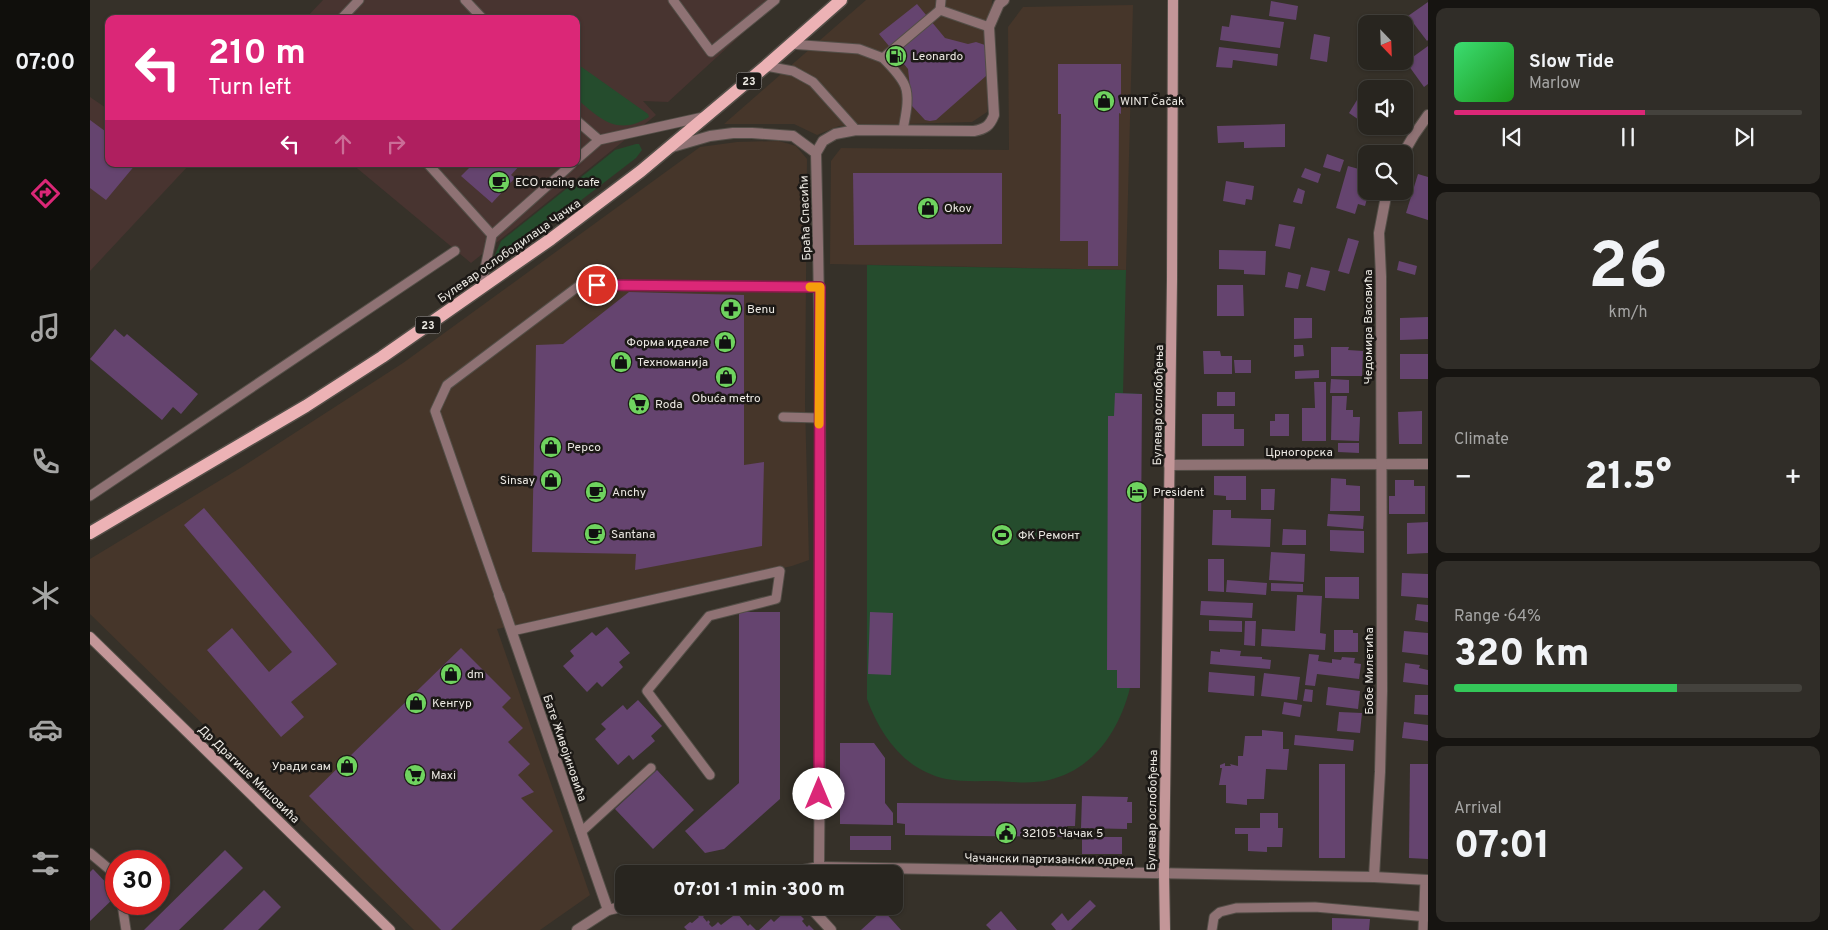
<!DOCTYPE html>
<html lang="en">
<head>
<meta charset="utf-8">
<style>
  body { margin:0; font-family:Overpass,sans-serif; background:#302d28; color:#f1f3f6; height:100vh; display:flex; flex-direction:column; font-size:19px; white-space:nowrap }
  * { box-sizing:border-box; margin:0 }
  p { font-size:16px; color:#a5a5a4 }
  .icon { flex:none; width:28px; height:28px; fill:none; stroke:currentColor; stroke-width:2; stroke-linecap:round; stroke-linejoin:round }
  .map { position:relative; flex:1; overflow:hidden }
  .drawer { display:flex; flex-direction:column; gap:8px; padding:8px; background:#161411; width:400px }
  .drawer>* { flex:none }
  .guide { position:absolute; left:15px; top:15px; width:475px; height:152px; border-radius:10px; box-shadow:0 1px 4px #0004,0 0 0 1px #44423d; background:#db2777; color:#fff; overflow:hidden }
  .needle { width:32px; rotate:157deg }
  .buttons { position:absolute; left:1268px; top:15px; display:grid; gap:10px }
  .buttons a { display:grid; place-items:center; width:55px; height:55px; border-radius:10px; background:#28251f; box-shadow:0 1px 4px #0004,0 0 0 1px #44423d; font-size:25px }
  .speed { position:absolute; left:15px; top:850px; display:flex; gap:10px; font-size:25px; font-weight:700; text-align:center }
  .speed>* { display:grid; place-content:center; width:65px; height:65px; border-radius:50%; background:#28251f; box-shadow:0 1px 4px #0004,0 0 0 1px #44423d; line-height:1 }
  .speed .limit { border:8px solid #d22; background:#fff; color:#111 }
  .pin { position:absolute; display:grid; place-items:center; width:42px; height:42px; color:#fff; margin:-21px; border:2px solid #fff; border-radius:50%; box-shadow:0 1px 5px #0007 }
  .me { position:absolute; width:55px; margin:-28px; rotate:0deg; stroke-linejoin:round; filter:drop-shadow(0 0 4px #0008) }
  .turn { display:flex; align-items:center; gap:18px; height:105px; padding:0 20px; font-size:22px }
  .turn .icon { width:65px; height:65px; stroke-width:2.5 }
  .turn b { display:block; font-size:35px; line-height:42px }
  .lanes { display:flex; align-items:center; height:48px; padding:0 20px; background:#0003; justify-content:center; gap:25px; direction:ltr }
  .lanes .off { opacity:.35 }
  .big { font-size:38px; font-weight:800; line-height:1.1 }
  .drawer .card { flex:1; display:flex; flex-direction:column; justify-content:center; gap:8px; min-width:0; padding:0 18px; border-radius:10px; background:#302d28 }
  .drawer .dial { align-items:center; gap:0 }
  .dial b { font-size:65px; line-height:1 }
  .song { display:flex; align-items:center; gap:15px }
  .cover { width:60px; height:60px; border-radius:8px; background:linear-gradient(135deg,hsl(140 70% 55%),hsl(120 70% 35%)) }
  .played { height:5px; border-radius:2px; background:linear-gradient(90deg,#db2777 55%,#44423d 55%) }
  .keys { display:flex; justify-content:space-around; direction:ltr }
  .heat { display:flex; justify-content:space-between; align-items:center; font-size:28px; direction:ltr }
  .charge { height:8px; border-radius:4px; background:linear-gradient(90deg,#34c759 64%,#44423d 0) }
  .trip { position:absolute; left:525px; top:865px; width:288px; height:50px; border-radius:10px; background:#28251f; box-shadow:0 1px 4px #0004,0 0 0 1px #44423d; font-weight:800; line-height:50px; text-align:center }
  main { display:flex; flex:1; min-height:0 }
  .dock { display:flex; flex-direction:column; width:90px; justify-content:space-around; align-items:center; background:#100f0c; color:#a5a5a4 }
  .dock .icon { width:35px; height:35px }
  .dock .on { color:#db2777 }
  .dock b { font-size:22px; color:#f1f3f6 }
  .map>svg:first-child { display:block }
  .commercial { fill:#46362a }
  .industrial { fill:#483430 }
  .green { fill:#254c2d }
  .building { fill:#65446f }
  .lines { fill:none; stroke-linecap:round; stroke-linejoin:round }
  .service-casing { stroke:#534e47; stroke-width:11 }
  .minor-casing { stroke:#534e47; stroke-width:12 }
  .secondary-casing { stroke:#534e47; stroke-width:12 }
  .primary-casing { stroke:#534e47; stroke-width:15 }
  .service { stroke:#8f7274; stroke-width:9 }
  .minor { stroke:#8f7274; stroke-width:10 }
  .secondary { stroke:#c39698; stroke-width:10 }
  .primary { stroke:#ecb2b5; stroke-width:12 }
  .route-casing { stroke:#8e194d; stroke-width:12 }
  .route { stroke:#db2777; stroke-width:9 }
  .slow { stroke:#f59e0b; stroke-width:9 }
  .labels { text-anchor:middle; stroke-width:5; stroke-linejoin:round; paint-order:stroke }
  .shield { fill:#1c1916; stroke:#aeaba6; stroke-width:1 }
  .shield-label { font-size:11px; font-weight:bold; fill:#ece9e3 }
  .poi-label { font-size:12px; fill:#ece9e3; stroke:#1c1916; text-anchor:start }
  .street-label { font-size:12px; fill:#ece9e3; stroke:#1c1916 }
</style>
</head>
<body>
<main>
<nav class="dock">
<b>07:00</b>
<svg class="icon on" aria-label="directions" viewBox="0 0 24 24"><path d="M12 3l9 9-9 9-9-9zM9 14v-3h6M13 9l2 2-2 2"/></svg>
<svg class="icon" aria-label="music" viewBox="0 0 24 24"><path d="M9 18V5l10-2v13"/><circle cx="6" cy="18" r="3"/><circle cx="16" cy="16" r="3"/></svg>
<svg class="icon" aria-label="phone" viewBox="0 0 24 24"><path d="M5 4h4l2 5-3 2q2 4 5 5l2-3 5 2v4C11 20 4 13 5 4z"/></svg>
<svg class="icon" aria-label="climate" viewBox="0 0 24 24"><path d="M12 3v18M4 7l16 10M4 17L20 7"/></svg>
<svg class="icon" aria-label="car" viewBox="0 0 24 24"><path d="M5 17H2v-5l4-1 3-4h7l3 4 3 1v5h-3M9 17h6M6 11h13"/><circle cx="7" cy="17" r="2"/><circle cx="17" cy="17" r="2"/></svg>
<svg class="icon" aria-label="filters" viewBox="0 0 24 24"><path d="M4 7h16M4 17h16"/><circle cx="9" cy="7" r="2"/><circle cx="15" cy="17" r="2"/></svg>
</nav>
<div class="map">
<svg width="1338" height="930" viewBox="0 0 1338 930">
  <rect width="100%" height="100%" fill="#363129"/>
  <g class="commercial">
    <path d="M776,0H902L897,112L882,122L749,126L727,135L704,124H634Z"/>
    <path d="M1043,5L1036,270L740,264L741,161L751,148L919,150L918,27L933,7Z"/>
    <path d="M689,141L706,146L717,159L715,404L719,560L702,566L407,629L500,895L450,930H324L0,614V559L152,467L313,363L610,147L647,142Z"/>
  </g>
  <g class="industrial">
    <path d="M233,0H689L578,102L553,101L566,115L381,263L262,164H486V19H215Z"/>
    <path d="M0,97L19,110V164H97L99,165L0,271Z"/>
  </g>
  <g class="green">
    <path d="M486,63L558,114L559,117C527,137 509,118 486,98Z"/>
    <path d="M546,144H549L552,150L546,158L412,261H405L404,257L411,241L525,150Z"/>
    <path d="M777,265L1036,270L1033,393L1052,394L1040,688C1029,731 1004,769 959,780C942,784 923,782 905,781C889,781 872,782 856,779C815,770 791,737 777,699Z"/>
  </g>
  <g class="building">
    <path d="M1181,1L1208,6L1206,20L1179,16Z"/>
    <path d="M1338,2V40L1337,41L1318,16Z"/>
    <path d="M827,4L855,38L878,44L886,42L895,45L898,52L896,76L846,120L840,121L835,120L822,106L818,69L789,34Z"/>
    <path d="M1141,15L1194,22L1190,48L1130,40L1132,26L1139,27Z"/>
    <path d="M1224,34L1240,37L1237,62L1220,59Z"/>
    <path d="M1338,46V84L1334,87L1316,62Z"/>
    <path d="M1129,47L1188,54L1187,66L1143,60L1142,68L1126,67Z"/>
    <path d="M968,64H1031V114L1029,113L1028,266H998V241H970L971,114H968Z"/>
    <path d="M1314,96L1321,101L1315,111L1319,114L1314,122Z"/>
    <path d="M1267,100L1276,106V115L1272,122L1259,113Z"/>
    <path d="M0,120L19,134V164H46L16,200L0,188Z"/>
    <path d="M1195,124V147L1154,148V142L1128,143L1127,126Z"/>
    <path d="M1285,126H1311L1305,135L1296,130L1294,132Z"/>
    <path d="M1237,154L1254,160L1250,172L1233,167Z"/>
    <path d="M383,164H431L421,175L425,178L402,203L371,176Z"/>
    <path d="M1258,166L1276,171V191H1279L1275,206L1268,204L1265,214L1246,208Z"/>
    <path d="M1215,168L1231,174L1228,183L1211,177Z"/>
    <path d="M763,173H912V244L764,245Z"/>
    <path d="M1328,174L1338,177V220L1316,213Z"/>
    <path d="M1136,181L1164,186L1162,200L1156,199L1155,205L1133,201Z"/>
    <path d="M1208,188L1215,191L1212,204L1203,202Z"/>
    <path d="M1189,224L1205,227L1200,249L1185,246Z"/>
    <path d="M1258,238L1269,241L1259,274L1248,271Z"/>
    <path d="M1129,250L1176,251L1175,275L1154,274V270L1129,269Z"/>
    <path d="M1309,261L1327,266L1325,275L1307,270Z"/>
    <path d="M1221,267L1240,271L1235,291L1216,286Z"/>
    <path d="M1198,272L1211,275L1208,289L1195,287Z"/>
    <path d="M1127,285H1153L1154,316H1127Z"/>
    <path d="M539,292L654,295V465L674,462L672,546L545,570L546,554L442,552L446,345L473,344Z"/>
    <path d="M1338,317V339L1310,340V318Z"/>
    <path d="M1204,318H1222V338L1204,339Z"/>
    <path d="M25,329L34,337L37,334L108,394L91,414L83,407L72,420L0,359Z"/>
    <path d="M1204,345H1213L1214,356L1204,357Z"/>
    <path d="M1241,347H1259L1258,350L1273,351L1272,376H1241Z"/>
    <path d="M1113,351H1130L1131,356H1142V374H1114Z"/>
    <rect x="1310" y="354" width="28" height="25"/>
    <path d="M1144,360H1161V373H1145Z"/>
    <path d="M1229,370V378L1205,379V371Z"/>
    <path d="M1241,379L1259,380V393H1240Z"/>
    <path d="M1224,382H1236V441H1212V408H1225Z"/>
    <rect x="1127" y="392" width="18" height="14"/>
    <path d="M1025,393L1052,394L1050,688H1027V670H1017L1018,416H1024Z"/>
    <path d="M1242,396H1257L1256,410H1263V417H1270L1269,441L1241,440Z"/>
    <path d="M1332,411V444H1309L1308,412Z"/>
    <path d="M1112,414H1144V429H1154V446H1112Z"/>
    <path d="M1185,414H1199V436H1180V421H1185Z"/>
    <path d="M1248,443H1269V453L1248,452Z"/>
    <path d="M1124,476H1156V500H1136V496L1124,495Z"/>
    <path d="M1241,478L1256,479V485L1270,486V511H1240Z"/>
    <path d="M1305,480H1324V486H1335V514H1299V496H1305Z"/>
    <path d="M1171,489H1185L1184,510H1171Z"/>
    <path d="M114,508L247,664L201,702L214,717L191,737L117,650L142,628L179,672L202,652L94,525Z"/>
    <path d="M1123,510H1141V518L1181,519L1180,547L1122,545Z"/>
    <path d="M1238,514L1274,516L1273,529L1237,526Z"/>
    <path d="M1338,522V553L1317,554V523Z"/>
    <path d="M1193,529L1216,530V545H1192Z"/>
    <path d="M1240,530L1274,531V553L1240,551Z"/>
    <path d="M1181,552L1215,554L1214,582L1179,580Z"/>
    <path d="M1118,559H1134V592L1118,591Z"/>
    <path d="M1312,573L1338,574V598L1311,596Z"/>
    <path d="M1235,577H1269V599L1235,598Z"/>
    <path d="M1137,580L1177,583L1176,595L1136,592Z"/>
    <path d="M1181,583L1213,584V592L1181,591Z"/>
    <path d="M1207,595L1232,596L1230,633L1236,634L1235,650L1171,646L1172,629L1205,631Z"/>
    <path d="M1111,601L1163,603L1162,618L1110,615Z"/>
    <path d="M1327,604L1338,605V622L1325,620Z"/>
    <path d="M649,612H690V799L634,849L615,853L595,831L649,783Z"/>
    <path d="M780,612L803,613L801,675L778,674Z"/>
    <path d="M1119,620L1152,621V632L1119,631Z"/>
    <path d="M1155,621H1166L1165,646L1154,645Z"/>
    <path d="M517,627L540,653L529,662L533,667L512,687L507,682L497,692L473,666L484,656L480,651L502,632L506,636Z"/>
    <path d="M1244,630H1263V633H1268V652H1244Z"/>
    <path d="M1314,631L1338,633V655L1312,652Z"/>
    <path d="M371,648L421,698L412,707L433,728L418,742L440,764L428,775L444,792L431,798L463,831L361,930H351L219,796Z"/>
    <path d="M1130,649L1151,651L1150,656L1172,657V659L1181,660L1180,669L1120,664L1121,651L1130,652Z"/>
    <path d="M1219,654L1229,655L1228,661L1242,663V659L1251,660L1252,657L1265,658L1264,663L1271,664L1269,679L1227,674L1225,686L1215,685Z"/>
    <path d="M1315,663L1330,665L1329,668L1338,670V685L1313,682Z"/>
    <path d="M1119,672L1165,676L1164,696L1118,692Z"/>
    <path d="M1174,673L1210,677L1207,700L1171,696Z"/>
    <path d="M1238,687L1270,691L1268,709L1236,705Z"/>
    <path d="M1215,689L1223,690L1222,702L1213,701Z"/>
    <path d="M1325,695H1338V715L1324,714Z"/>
    <path d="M548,700L572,726L561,736L565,741L543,760L539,755L528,765L505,739L516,729L511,724L533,705L537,710Z"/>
    <path d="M1194,702L1212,705L1210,717L1192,714Z"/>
    <path d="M1249,712L1272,713L1270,733L1247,731Z"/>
    <path d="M1314,722L1338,725V741L1312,738Z"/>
    <path d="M1172,730L1193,732V749H1199L1197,770L1176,769L1174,799H1157V805L1136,803V785H1129L1132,768H1130V765L1135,763V766H1141L1140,764L1148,766V756H1153L1155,736H1172Z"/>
    <path d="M1205,735L1264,740L1263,751L1204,745Z"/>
    <path d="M750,743H784L795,758V803L803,813V825L750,824Z"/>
    <rect x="1229" y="764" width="26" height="94"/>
    <path d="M1320,764H1338V859L1319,858Z"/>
    <path d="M567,770L604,810L563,849L525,809Z"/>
    <path d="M992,796L1038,797L1037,802H1042V823H1037V829L991,828Z"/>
    <path d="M807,803L986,804L985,826H977V837L815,835V824L807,823Z"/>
    <path d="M1170,813H1188V828H1193L1192,847H1177V852L1158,851V834H1145V828H1170Z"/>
    <rect x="760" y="836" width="41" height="14"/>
    <rect x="992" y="837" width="40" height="17"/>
    <path d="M135,850L153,868L89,930H54Z"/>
    <path d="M3,869L26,893V896L0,921V872Z"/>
    <path d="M174,890L191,907L168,930H133Z"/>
    <path d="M1000,900L1006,906L981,930H966L961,924L972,913L978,921Z"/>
    <path d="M701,906H706L709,910L707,912L714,919L712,921L717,927L719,925L724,930H669L681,919L684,922Z"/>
    <path d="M793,910L811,930H771Z"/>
    <path d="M911,911L927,930H901L896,925Z"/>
    <path d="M610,913L614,916L613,917L617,922L618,920L620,922L619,924L622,927L625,925L628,928L625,925L628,922L631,925L647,913L658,926L660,924L666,930H597L594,927L600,922L602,923L609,917L608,916Z"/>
    <path d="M1242,918L1280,919L1279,930H1242Z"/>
  </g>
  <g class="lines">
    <g class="service-casing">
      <g id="service">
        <path d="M375,0L393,19"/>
        <path d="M583,0L621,52L685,0"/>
        <path d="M850,10L851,0"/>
        <path d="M251,19L269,0"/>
        <path d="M700,44L769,49L793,58"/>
        <path d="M676,66L703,71L723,82L766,130"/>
        <path d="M486,120L509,140"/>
        <path d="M813,130C815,117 820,99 815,86C811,76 801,66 793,58L850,10L899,27"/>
        <path d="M486,160L509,140L613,117"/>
        <path d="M338,164L402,235"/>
        <path d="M391,287L402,235L482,164"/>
        <path d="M693,417L729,418"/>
        <path d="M0,496L365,251"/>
        <path d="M409,595L345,411L357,385L490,285L729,287"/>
        <path d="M422,631L690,571L686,599L619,616L557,691L620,775"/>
        <path d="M491,832L561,768"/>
        <path d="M0,853L25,874L26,877"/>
        <path d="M32,904L36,930"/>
        <path d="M1122,930L1124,917L1130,912L1146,908L1225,907L1338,917"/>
        <path d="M1333,930L1335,880"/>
      </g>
    </g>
    <g class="minor-casing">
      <g id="minor">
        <path d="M582,147L620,136L643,133H662L703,136L726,153"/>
        <path d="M1313,154L1324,135L1338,115"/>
        <path d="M1079,465L1338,464"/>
        <path d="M409,595L518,910"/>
        <path d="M729,867C731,629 732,391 726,153L733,141L745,134L766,130L884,131C895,129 900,126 904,115L899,27L909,4L914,0"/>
        <path d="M693,874L729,867L1284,877L1338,880"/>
        <path d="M1284,877L1290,772L1292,691L1291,276L1289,233L1297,191"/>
        <path d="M719,906L741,930"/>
        <path d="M487,930L518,910L536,906"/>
      </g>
    </g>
    <g class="secondary-casing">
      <g id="secondary">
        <path d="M0,637L300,930"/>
        <path d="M1075,930L1074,873L1082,280L1083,0"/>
      </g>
    </g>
    <g class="primary-casing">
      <path id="primary" d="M0,533L216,406L292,357L461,239L551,171L676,66L751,0"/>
    </g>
    <use href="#service" class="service"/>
    <use href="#minor" class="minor"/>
    <use href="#secondary" class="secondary"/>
    <use href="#primary" class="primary"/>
  </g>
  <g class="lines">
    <g class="route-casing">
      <path id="route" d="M507,285L730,287L729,794"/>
    </g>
    <use href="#route" class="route"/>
    <path class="slow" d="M720,287H730L729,424"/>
  </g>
  <defs>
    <g id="fuel-disc" transform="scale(1.125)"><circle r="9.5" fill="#6fd35f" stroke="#1c1916"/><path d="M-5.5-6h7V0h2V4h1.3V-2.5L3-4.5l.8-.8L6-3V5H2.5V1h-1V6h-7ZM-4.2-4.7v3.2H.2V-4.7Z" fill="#111"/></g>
    <g id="shop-disc" transform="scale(1.125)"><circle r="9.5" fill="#6fd35f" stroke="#1c1916"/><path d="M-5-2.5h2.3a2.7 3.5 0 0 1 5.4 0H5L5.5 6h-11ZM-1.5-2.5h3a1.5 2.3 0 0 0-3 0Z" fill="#111"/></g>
    <g id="cafe-disc" transform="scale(1.125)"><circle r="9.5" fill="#6fd35f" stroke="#1c1916"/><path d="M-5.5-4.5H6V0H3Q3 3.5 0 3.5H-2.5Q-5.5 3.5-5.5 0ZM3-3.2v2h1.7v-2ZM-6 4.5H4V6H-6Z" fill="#111"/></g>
    <g id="pharmacy-disc" transform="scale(1.125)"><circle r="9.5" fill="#6fd35f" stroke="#1c1916"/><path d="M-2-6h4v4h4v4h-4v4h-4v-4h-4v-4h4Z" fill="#111"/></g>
    <g id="supermarket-disc" transform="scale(1.125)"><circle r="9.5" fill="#6fd35f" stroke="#1c1916"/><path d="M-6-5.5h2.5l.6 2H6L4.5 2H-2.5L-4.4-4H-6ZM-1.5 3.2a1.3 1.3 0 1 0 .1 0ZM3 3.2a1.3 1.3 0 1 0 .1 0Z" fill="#111"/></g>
    <g id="hotel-disc" transform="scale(1.125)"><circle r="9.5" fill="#6fd35f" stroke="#1c1916"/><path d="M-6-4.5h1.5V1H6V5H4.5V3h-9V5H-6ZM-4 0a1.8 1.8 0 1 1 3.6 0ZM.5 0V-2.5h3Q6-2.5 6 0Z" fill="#111"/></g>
    <g id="stadium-disc" transform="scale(1.125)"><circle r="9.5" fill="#6fd35f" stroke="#1c1916"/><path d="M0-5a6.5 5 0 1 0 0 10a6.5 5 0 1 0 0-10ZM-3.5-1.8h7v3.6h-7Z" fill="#111"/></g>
    <g id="civic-disc" transform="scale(1.125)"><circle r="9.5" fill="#6fd35f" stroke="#1c1916"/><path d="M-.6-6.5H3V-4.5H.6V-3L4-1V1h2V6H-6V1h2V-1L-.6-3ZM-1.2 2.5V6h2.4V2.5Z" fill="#111"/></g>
  </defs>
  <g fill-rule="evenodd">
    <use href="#fuel-disc" x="806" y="56"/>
    <use href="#shop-disc" x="1014" y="101"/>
    <use href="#cafe-disc" x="409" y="182"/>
    <use href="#shop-disc" x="838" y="208"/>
    <use href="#pharmacy-disc" x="641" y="309"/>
    <use href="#shop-disc" x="635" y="342"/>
    <use href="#shop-disc" x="531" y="362"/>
    <use href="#shop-disc" x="636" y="377"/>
    <use href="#supermarket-disc" x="549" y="404"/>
    <use href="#shop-disc" x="461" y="447"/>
    <use href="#shop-disc" x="461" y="480"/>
    <use href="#cafe-disc" x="506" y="492"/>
    <use href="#hotel-disc" x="1047" y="492"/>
    <use href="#cafe-disc" x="505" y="534"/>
    <use href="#stadium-disc" x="912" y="535"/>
    <use href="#shop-disc" x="361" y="674"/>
    <use href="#shop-disc" x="326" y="703"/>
    <use href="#shop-disc" x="257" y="766"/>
    <use href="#supermarket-disc" x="325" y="775"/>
    <use href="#civic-disc" x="916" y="833"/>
  </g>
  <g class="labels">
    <g class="shield">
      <rect x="646.5" y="72.5" width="25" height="17" rx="4"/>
      <rect x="325.5" y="316.5" width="25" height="17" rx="4"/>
    </g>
    <g class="shield-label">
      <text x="659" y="85">23</text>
      <text x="338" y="329">23</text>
    </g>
    <g class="poi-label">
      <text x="822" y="60">Leonardo</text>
      <text x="1030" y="105">WINT Čačak</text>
      <text x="425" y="186">ECO racing cafe</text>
      <text x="854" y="212">Okov</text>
      <text x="657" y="313">Benu</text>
      <text x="619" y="346" text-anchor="end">Форма идеале</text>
      <text x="547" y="366">Техноманија</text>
      <text x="636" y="402" text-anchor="middle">Obuća metro</text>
      <text x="565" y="408">Roda</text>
      <text x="477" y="451">Pepco</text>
      <text x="445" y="484" text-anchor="end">Sinsay</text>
      <text x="522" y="496">Anchy</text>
      <text x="1063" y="496">President</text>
      <text x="521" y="538">Santana</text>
      <text x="928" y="539">ФК Ремонт</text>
      <text x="377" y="678">dm</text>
      <text x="342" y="707">Кенгур</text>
      <text x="241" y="770" text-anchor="end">Уради сам</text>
      <text x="341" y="779">Maxi</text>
      <text x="932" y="837">32105 Чачак 5</text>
    </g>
    <g class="street-label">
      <text transform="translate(715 218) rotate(-92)" y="4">Браћа Спасићи</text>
      <text transform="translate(419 251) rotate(-35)" y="4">Булевар ослободилаца Чачка</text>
      <text transform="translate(1278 327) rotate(-90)" y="4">Чедомира Васовића</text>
      <text transform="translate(1068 405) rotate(-89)" y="4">Булевар ослобођења</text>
      <text x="1209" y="456">Црногорска</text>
      <text transform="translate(1279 671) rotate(-90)" y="4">Бобе Милетића</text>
      <text transform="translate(475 748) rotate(71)" y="4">Бате Живојиновића</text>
      <text transform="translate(159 774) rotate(44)" y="4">Др Драгише Мишовића</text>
      <text transform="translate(1062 810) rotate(-89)" y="4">Булевар ослобођења</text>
      <text transform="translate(959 859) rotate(1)" y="4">Чачански партизански одред</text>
    </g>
  </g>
</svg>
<div class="buttons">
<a><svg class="needle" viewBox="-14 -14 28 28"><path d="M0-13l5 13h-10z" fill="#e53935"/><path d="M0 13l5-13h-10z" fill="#a5a5a4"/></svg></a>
<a><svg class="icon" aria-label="sound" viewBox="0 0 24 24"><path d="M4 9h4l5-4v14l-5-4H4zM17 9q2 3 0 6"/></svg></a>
<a><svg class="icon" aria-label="search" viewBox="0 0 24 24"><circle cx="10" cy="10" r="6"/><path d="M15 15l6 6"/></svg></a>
</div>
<div class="speed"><div class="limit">30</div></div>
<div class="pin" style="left:507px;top:285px;background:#d93025"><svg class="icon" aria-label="arrive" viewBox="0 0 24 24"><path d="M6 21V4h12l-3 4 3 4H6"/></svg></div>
<svg class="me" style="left:729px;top:794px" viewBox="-20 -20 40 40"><circle r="19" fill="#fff"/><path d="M0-13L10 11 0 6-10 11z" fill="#db2777"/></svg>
<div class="trip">07:01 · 1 min · 300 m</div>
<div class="guide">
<div class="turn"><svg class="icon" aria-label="left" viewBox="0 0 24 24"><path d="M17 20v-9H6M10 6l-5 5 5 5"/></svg><div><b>210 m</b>Turn left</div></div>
<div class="lanes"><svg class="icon" aria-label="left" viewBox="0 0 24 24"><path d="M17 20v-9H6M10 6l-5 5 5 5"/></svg><svg class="icon off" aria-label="ahead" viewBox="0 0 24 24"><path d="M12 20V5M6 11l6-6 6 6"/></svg><svg class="icon off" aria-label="right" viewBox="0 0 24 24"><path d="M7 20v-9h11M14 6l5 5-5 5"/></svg></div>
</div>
</div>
<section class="drawer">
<div class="card">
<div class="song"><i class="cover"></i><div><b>Slow Tide</b><p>Marlow</p></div></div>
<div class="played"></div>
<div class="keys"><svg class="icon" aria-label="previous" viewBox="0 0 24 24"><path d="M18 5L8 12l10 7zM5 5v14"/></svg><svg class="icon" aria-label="pause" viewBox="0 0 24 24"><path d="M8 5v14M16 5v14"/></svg><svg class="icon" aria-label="next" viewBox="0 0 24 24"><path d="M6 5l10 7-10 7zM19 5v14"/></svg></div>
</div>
<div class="card dial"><b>26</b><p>km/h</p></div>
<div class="card"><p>Climate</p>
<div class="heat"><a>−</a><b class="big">21.5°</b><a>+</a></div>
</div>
<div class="card"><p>Range · 64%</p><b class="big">320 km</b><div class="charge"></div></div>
<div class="card"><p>Arrival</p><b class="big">07:01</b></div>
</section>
</main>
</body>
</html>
